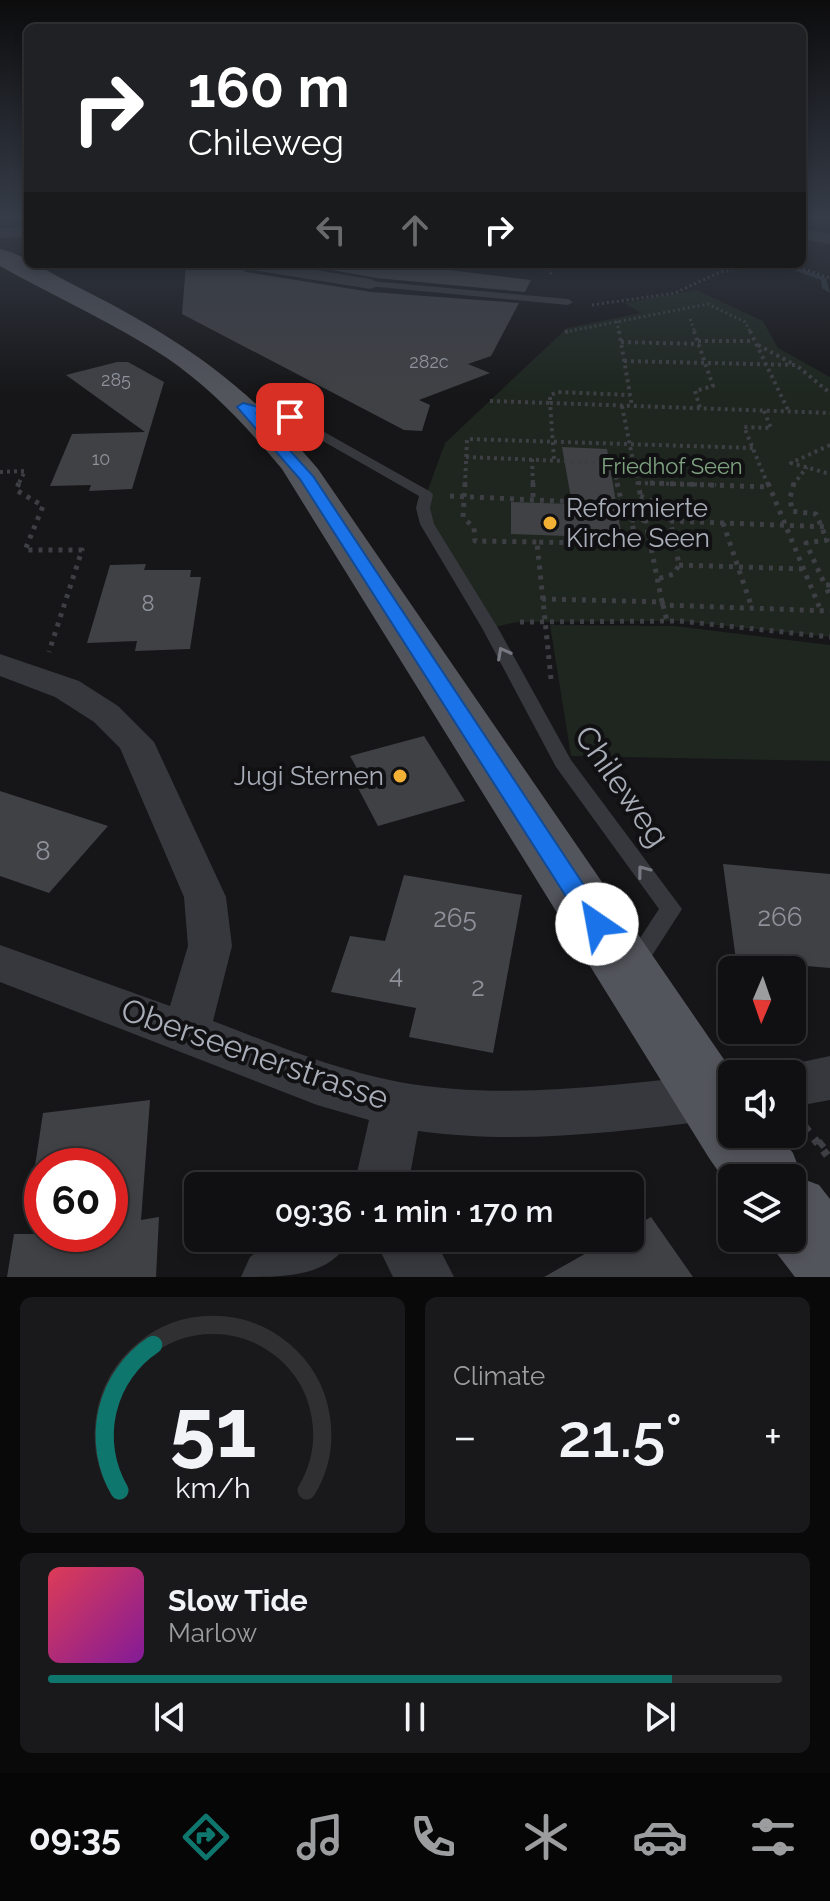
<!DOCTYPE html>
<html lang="en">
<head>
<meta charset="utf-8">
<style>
  body { margin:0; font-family:Raleway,sans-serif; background:#19191b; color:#f1f3f6; height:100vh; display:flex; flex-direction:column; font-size:30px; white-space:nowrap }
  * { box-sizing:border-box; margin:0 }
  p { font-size:26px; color:#9c9d9f }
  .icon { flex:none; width:44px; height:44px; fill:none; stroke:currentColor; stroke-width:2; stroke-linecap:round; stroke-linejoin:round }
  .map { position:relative; height:1277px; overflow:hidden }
  .panel { display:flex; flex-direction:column; gap:20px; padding:20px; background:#09090a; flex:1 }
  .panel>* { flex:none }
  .top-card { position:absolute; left:24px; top:24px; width:782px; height:244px; border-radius:12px; box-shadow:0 4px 12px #0003,0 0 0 2px #303032; background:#202124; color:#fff; overflow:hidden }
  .needle { width:52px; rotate:182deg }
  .buttons { position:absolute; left:718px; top:956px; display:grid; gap:16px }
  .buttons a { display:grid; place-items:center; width:88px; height:88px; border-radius:12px; background:#101012; box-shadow:0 4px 12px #0003,0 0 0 2px #303032; font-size:40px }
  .speed { position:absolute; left:24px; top:1148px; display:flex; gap:16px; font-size:40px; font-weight:700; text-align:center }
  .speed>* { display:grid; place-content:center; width:104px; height:104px; border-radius:50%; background:#101012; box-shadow:0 4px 12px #0003,0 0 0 2px #303032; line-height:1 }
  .speed .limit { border:12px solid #d22; background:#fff; color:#111 }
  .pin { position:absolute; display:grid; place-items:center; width:68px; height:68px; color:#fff; margin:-34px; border-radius:16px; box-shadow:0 4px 12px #0006 }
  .me { position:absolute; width:88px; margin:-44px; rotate:327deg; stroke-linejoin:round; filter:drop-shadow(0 0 6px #0008) }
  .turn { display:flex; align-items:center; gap:28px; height:168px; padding:0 32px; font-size:36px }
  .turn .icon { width:104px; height:104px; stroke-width:2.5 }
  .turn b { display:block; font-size:56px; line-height:68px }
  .lanes { display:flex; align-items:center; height:76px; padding:0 32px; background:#0003; justify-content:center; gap:40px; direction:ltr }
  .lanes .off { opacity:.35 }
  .big { font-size:60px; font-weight:600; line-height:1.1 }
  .panel .tile { flex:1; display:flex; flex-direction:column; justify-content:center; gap:12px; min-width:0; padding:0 28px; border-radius:12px; background:#19191b }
  .panel .dial { align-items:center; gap:0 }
  .dial svg { height:208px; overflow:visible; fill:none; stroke:#303032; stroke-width:7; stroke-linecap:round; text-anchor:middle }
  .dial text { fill:#f1f3f6; stroke:none }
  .song { display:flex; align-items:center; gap:24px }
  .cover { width:96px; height:96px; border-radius:12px; background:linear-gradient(135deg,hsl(350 70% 55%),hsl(290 70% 35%)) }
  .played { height:8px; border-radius:4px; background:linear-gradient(90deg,#0f766e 85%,#303032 85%) }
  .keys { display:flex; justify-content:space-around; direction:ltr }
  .heat { display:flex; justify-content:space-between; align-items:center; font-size:44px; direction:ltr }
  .panel .tiles { flex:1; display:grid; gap:20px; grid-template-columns:1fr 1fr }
  .tile:last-child { grid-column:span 2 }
  .trip { position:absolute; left:184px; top:1172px; width:460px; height:80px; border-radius:12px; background:#101012; box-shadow:0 4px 12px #0003,0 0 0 2px #303032; font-weight:600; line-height:80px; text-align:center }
  .dock { display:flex; height:128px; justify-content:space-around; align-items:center; background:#060607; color:#9c9d9f }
  .dock .icon { width:56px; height:56px }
  .dock .selected { color:#0f766e }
  .dock b { font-size:36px; color:#f1f3f6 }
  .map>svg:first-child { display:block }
  .green { fill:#1e261f }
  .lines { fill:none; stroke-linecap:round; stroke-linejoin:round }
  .stream { fill:#2c353c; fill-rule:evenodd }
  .building { fill:#404145 }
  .path-far3 { stroke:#3d3f44; stroke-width:3; stroke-dasharray:2 3; stroke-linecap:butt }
  .path-far2 { stroke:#3d3f44; stroke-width:4; stroke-dasharray:3 4; stroke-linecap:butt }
  .path-far1 { stroke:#3d3f44; stroke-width:5; stroke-dasharray:4 6; stroke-linecap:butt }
  .path { stroke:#3d3f44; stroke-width:8; stroke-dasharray:6 9; stroke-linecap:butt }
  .service { fill:#37383d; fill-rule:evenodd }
  .minor { fill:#37383d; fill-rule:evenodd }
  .primary { fill:#53555c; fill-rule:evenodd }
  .oneway { stroke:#757881 }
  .route { fill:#1a73e8; stroke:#114b97; stroke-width:2 }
  .poi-dot { fill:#f2b134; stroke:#111113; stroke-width:3 }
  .labels { text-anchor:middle; stroke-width:8; stroke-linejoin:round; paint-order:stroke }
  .far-number-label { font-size:18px; fill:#8e929b }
  .far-park-label { font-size:22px; fill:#7fa381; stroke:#111113 }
  .number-label { font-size:22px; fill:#8e929b }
  .poi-label { font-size:26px; fill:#a8adb8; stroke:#111113; text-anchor:start }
  .near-number-label { font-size:26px; fill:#8e929b }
  .near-street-label { font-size:32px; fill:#a8adb8; stroke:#111113 }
</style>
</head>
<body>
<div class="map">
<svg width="830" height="1277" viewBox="0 0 830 1277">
  <rect width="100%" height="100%" fill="#161618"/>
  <g class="green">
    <path d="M696,290L763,321L778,348L830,377V637L679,621L517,622L490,628L427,524L426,495L445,443L567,328L641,313L624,303Z"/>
    <path d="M550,625L675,626L830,645V761L571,756Z"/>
  </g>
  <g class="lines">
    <path class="stream" d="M777,264H786L826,278L830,293L822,288L821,280Z"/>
  </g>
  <g class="building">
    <path d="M186,264H234L246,272L371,292L519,303L491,356L468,364L490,373L419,400L430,405L422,431L404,430L182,314Z"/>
    <path d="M298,264H401L531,280L525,292L376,278Z"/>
    <path d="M117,362H128L164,382L132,489L89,491L91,485L50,486L72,434L145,432L66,375Z"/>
    <path d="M562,447L607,449L622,538L511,534V502L572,504Z"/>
    <path d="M146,564L144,570H191L190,577H201L190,649L135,651L137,641L87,643L110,565Z"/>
    <path d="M424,736L465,801L378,826L358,788L367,786L350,756Z"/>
    <path d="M0,791L108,826L49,893L0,876Z"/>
    <path d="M723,864L830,874V968L736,960Z"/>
    <path d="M404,875L522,895L493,1053L409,1037L416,1008L331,992L350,936L385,941Z"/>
    <path d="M150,1100L141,1220L159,1217L156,1277H7L14,1234H110V1166H35L43,1113Z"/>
    <path d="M651,1217L693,1277H544L613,1238H630V1229Z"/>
  </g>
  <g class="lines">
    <g class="path-far3">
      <path d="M545,264L553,277"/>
      <path d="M789,264L830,278"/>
      <path d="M592,305L675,293L720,272L762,264"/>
      <path d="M690,319L695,333"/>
      <path d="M617,321L619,333"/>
      <path d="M565,332L708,304L745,322L751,333"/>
    </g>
    <g class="path-far2">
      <path d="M619,331L632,406"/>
      <path d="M694,331L713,386L695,391L700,408"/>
      <path d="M750,331L789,412"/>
      <path d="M565,332L568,331"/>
      <path d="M698,341H754"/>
      <path d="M621,342L699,344"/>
      <path d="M758,345L795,365"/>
      <path d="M624,361L796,365L830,393"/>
      <path d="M490,401L550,403V395L558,392L630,395"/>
      <path d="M622,406L638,485"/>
      <path d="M764,411L771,428L744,427L768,485"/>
      <path d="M830,445L791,463L830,474"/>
      <path d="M466,457L613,463L618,485"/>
      <path d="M532,459L533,485"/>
      <path d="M554,459L550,403L830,413"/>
      <path d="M0,472L25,471L18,485"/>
      <path d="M638,483L716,485"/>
      <path d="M465,485L467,439L753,448"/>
      <path d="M793,485L807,467"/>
    </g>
    <g class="path-far1">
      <path d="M19,483L16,490L43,506L25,550H82L49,652"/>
      <path d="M465,483L463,517L474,528L475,541L537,542"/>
      <path d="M533,483V498"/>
      <path d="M617,483L622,504"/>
      <path d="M650,483L769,487"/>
      <path d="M768,483L821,611"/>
      <path d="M794,483L790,498L792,511L816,514L827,540L806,543L825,585"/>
      <path d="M450,496L622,504L632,520H645"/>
      <path d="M640,496L668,508L679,565L674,574L657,579"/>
      <path d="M670,521L830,527"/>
      <path d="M723,523L752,608"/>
      <path d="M679,565L804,569"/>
      <path d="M830,585H825L830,596"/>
      <path d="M542,599L662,602L638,483"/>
      <path d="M662,602L663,605L830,611"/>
      <path d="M663,605L667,621"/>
      <path d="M520,622L680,621L830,637"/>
      <path d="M551,679L537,542L635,544L632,520"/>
    </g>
    <g class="path">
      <path d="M805,1127L830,1159"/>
      <path d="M819,1146L830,1137"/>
    </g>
    <g class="service">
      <path d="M371,281L568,299L573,302L568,305L368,286L367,284Z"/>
      <path d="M243,404L294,415L431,492L433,495L430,508L434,524L498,628L571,760L682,909L644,968L636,970L628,968L625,961L659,909L556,767L482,628L420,524L416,508L419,496L286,420L239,409L237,407Z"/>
    </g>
    <g class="minor">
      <path d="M28,227V237L0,238V228Z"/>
      <path d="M802,229L830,234V244L802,239Z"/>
      <path d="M237,264H279L371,279L380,284L371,289L246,269Z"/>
      <path d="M0,654L79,681L118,706L154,742L226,897L232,946L213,1021C273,1044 335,1070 399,1082C505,1101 611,1085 717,1074L732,1080V1114L717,1120C612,1132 524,1145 418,1131L408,1186H354L369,1120L317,1105L0,982V945L170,1006L188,946L184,897L120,748L94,722L55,697L0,676Z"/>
      <path d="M830,1056V1100L792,1107V1074H772L774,1068Z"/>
      <path d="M276,1238H351C330,1277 288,1277 241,1277L250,1257Z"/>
      <path d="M374,1238H434L454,1277H393Z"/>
    </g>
    <path class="primary" d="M0,249C25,255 46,271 70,283C174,335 242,379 318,469L734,1074L732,1134H778L793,1153L803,1179L819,1185L830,1199V1277H795L765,1238H792V1178H732V1191L709,1158L282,469C248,428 211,388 167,358C114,323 55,297 0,266Z"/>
  </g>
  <defs><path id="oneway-chevron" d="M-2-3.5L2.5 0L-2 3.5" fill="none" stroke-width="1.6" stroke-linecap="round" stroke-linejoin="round" transform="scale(2)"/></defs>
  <g class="oneway">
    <use href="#oneway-chevron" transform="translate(503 653) rotate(-118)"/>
    <use href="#oneway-chevron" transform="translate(643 871) rotate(-127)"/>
  </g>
  <linearGradient id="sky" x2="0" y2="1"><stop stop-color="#0c0c0d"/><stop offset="0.55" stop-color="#363c48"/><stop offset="1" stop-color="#363c48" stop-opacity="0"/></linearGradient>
  <rect width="830" height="395" fill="url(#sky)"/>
  <path class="route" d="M243,403L297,417L290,421L257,414L313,476L605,917L609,924L605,931L597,934L588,931L300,479L237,407Z"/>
  <g class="poi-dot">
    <circle cx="550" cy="523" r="8"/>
    <circle cx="400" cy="776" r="8"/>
  </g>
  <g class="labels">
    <g class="far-number-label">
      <text x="429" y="368">282c</text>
      <text x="116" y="386">285</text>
      <text x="101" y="465">10</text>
    </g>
    <g class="far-park-label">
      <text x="672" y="474">Friedhof Seen</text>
    </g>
    <g class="number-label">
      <text x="148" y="611">8</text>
    </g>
    <g class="poi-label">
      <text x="566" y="517">Reformierte<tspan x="566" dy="30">Kirche Seen</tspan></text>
      <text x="384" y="785" text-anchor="end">Jugi Sternen</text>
    </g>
    <g class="near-number-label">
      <text x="43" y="860">8</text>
      <text x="780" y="926">266</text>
      <text x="455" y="927">265</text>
      <text x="396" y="983">4</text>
      <text x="478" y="996">2</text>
    </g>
    <g class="near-street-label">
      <text transform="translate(622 786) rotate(55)" y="11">Chileweg</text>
      <text transform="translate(255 1054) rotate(19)" y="11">Oberseenerstrasse</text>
    </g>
  </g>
</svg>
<div class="buttons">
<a><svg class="needle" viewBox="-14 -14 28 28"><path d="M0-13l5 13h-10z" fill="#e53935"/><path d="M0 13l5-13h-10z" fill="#9c9d9f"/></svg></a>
<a><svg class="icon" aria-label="sound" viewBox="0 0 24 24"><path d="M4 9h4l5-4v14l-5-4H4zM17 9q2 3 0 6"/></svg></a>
<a><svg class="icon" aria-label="layers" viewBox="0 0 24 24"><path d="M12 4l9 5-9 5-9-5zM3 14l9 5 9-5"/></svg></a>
</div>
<div class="speed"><div class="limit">60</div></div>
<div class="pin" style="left:290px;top:417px;background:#d93025"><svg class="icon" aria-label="arrive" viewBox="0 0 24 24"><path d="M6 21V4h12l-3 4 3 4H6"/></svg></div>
<svg class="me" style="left:597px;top:924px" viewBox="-20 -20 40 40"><circle r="19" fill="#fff"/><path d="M0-13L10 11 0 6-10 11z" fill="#1a73e8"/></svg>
<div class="trip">09:36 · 1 min · 170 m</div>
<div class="top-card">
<div class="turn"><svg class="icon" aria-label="right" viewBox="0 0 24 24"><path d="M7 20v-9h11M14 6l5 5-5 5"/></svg><div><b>160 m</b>Chileweg</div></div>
<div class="lanes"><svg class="icon off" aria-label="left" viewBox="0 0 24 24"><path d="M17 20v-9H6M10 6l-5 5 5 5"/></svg><svg class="icon off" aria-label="ahead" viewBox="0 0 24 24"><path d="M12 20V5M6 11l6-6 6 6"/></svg><svg class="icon" aria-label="right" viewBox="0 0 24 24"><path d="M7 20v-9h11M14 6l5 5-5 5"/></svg></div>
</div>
</div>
<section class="panel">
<div class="tiles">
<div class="tile dial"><svg viewBox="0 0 100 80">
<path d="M14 69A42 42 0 1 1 86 69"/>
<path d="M14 69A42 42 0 0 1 27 13" stroke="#0f766e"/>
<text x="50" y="56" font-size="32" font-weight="700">51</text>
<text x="50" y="72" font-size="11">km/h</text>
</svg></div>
<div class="tile"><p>Climate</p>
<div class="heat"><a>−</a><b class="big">21.5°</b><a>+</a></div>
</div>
<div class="tile">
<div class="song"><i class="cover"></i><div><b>Slow Tide</b><p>Marlow</p></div></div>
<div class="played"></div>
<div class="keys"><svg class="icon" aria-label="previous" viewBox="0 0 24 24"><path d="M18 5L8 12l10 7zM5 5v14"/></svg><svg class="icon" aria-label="pause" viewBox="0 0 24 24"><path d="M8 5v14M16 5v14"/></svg><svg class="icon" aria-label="next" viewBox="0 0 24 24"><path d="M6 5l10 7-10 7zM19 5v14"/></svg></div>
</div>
</div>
</section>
<nav class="dock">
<b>09:35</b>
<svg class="icon selected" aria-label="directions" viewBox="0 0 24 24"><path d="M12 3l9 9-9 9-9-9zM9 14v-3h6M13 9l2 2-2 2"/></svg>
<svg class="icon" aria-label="music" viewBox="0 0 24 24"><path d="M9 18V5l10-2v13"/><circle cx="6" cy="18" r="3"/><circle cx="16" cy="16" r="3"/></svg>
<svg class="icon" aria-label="phone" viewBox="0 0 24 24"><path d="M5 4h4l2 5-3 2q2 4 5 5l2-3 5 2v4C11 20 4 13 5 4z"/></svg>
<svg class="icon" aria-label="climate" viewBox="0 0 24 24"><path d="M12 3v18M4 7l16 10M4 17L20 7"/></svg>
<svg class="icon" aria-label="car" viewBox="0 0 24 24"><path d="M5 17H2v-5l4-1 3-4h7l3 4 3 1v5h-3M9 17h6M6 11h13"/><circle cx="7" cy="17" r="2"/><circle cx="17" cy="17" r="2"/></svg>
<svg class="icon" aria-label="filters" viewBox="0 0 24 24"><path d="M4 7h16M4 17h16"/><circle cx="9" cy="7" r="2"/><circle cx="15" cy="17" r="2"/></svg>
</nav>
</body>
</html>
